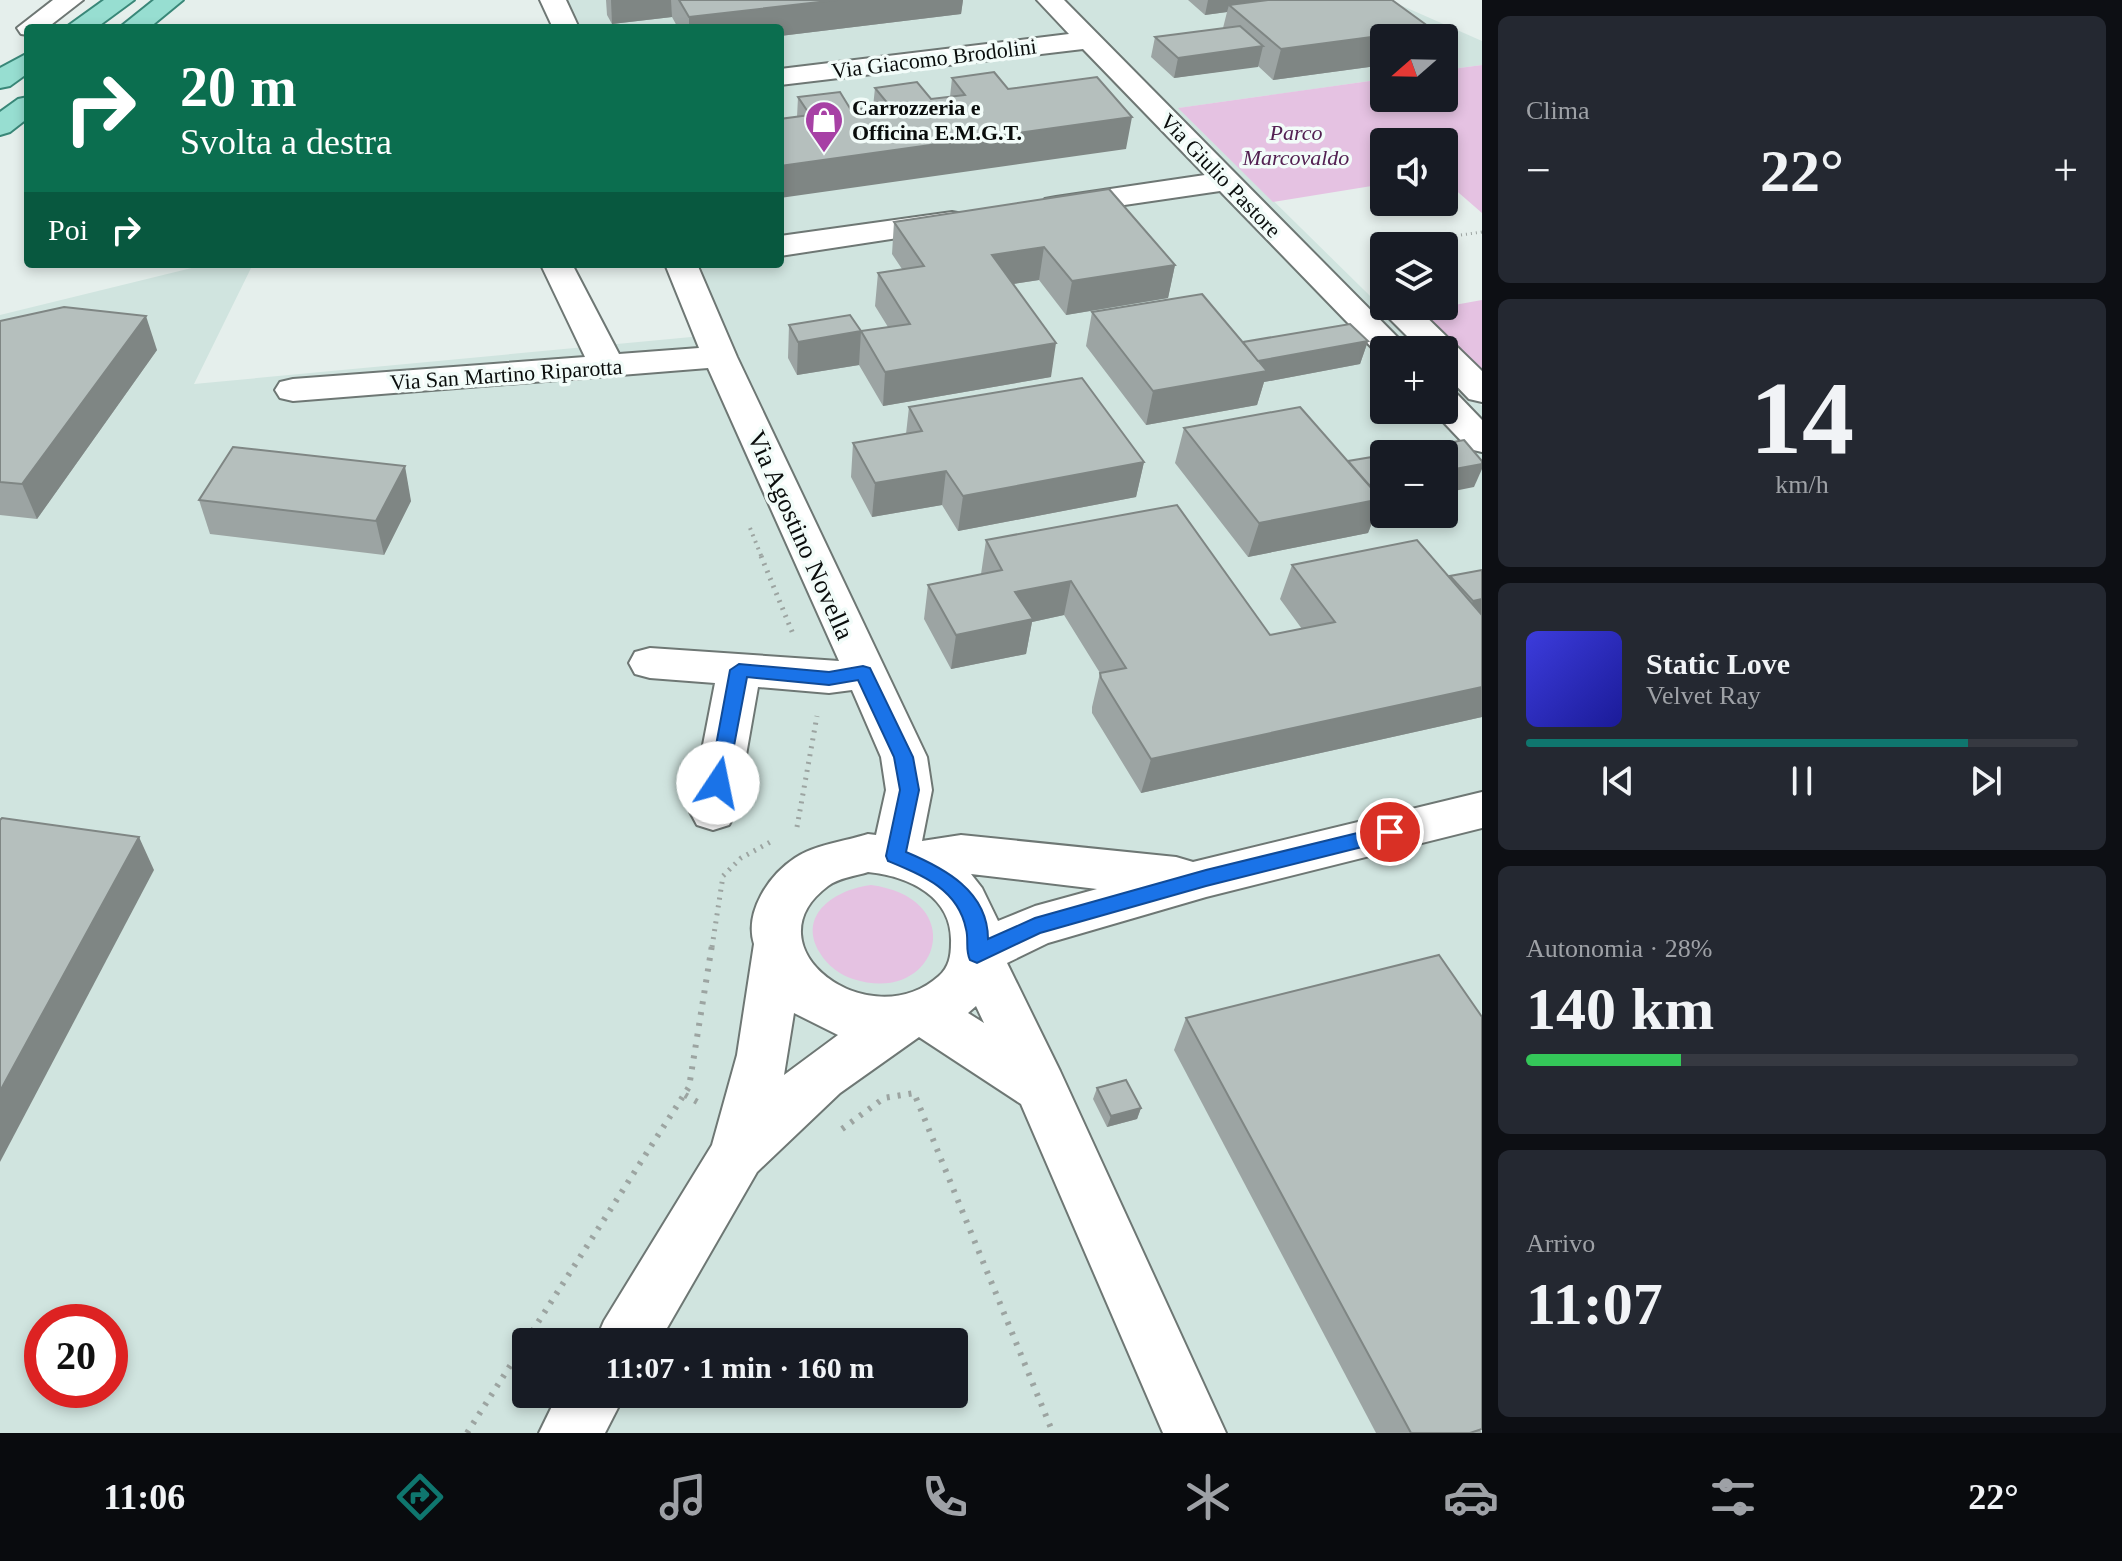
<!DOCTYPE html>
<html lang="it">
<head>
<meta charset="utf-8">
<style>
  body { margin:0; font-family:"Times New Roman",serif; background:#242831; color:#f1f3f6; height:100vh; display:flex; flex-direction:column; font-size:30px; white-space:nowrap }
  * { box-sizing:border-box; margin:0 }
  p { font-size:26px; color:#9ea1a6 }
  .icon { flex:none; width:44px; height:44px; fill:none; stroke:currentColor; stroke-width:2; stroke-linecap:round; stroke-linejoin:round }
  .map { position:relative; flex:1; overflow:hidden }
  .panel { display:flex; flex-direction:column; gap:16px; padding:16px; background:#0d0f14; width:640px }
  .panel>* { flex:none }
  .banner { position:absolute; left:24px; top:24px; width:760px; height:244px; border-radius:8px; box-shadow:0 4px 12px #0003; background:#0b6e4f; color:#fff; overflow:hidden }
  .needle { width:52px; rotate:250deg }
  .fabs { position:absolute; left:1370px; top:24px; display:grid; gap:16px }
  .fabs a { display:grid; place-items:center; width:88px; height:88px; border-radius:8px; background:#171b24; box-shadow:0 4px 12px #0003; font-size:40px }
  .speed { position:absolute; left:24px; top:1304px; display:flex; gap:16px; font-size:40px; font-weight:700; text-align:center }
  .speed>* { display:grid; place-content:center; width:104px; height:104px; border-radius:50%; background:#171b24; box-shadow:0 4px 12px #0003; line-height:1 }
  .speed .limit { border:12px solid #d22; background:#fff; color:#111 }
  .pin { position:absolute; display:grid; place-items:center; width:68px; height:68px; color:#fff; margin:-34px; border:4px solid #fff; border-radius:50%; box-shadow:0 2px 8px #0007 }
  .me { position:absolute; width:88px; margin:-44px; rotate:11deg; stroke-linejoin:round; filter:drop-shadow(0 0 6px #0008) }
  .turn { display:flex; align-items:center; gap:28px; height:168px; padding:0 24px; font-size:36px }
  .turn .icon { width:104px; height:104px; stroke-width:2.5 }
  .turn b { display:block; font-size:56px; line-height:68px }
  .then { display:flex; align-items:center; height:76px; padding:0 24px; background:#0003; gap:16px; font-size:30px }
  .big { font-size:60px; font-weight:700; line-height:1.1 }
  .panel .tile { flex:1; display:flex; flex-direction:column; justify-content:center; gap:12px; min-width:0; padding:0 28px; border-radius:12px; background:#242831 }
  .panel .dial { align-items:center; gap:0 }
  .dial b { font-size:104px; line-height:1 }
  .song { display:flex; align-items:center; gap:24px }
  .cover { width:96px; height:96px; border-radius:12px; background:linear-gradient(135deg,hsl(240 70% 55%),hsl(240 70% 35%)) }
  .played { height:8px; border-radius:4px; background:linear-gradient(90deg,#0f766e 80%,#363941 80%) }
  .keys { display:flex; justify-content:space-around; direction:ltr }
  .heat { display:flex; justify-content:space-between; align-items:center; font-size:44px; direction:ltr }
  .charge { height:12px; border-radius:6px; background:linear-gradient(90deg,#34c759 28%,#363941 0) }
  .trip { position:absolute; left:512px; top:1328px; width:456px; height:80px; border-radius:8px; background:#171b24; box-shadow:0 4px 12px #0003; font-weight:700; line-height:80px; text-align:center }
  .dock { display:flex; height:128px; justify-content:space-around; align-items:center; background:#090b0e; color:#9ea1a6 }
  .dock .icon { width:56px; height:56px }
  .dock .current { color:#0f766e }
  .dock b { font-size:36px; color:#f1f3f6 }
  main { display:flex; flex:1; min-height:0 }
  .map>svg:first-child { display:block }
  .built { fill:#d0e4df; fill-rule:evenodd }
  .green { fill:#e5c2e2 }
  .lines { fill:none; stroke-linecap:round; stroke-linejoin:round }
  .minor-casing { stroke:#6e7774; stroke-width:4 }
  .major-casing { stroke:#398778; stroke-width:4 }
  .path-far3 { stroke:#9ca4a1; stroke-width:3; stroke-dasharray:1 4; stroke-linecap:butt }
  .path-far2 { stroke:#9ca4a1; stroke-width:4; stroke-dasharray:2 5; stroke-linecap:butt }
  .path-far1 { stroke:#9ca4a1; stroke-width:5; stroke-dasharray:2 6; stroke-linecap:butt }
  .path { stroke:#9ca4a1; stroke-width:6; stroke-dasharray:3 8; stroke-linecap:butt }
  .minor { fill:#fff; fill-rule:evenodd }
  .major { fill:#97ded1; fill-rule:evenodd }
  .wall { fill:#9ca4a3 }
  .shaded-wall { fill:#7f8684 }
  .building { fill:#b5bfbd; stroke:#7f8684; stroke-width:2 }
  .route { fill:#1a73e8; stroke:#114b97; stroke-width:2 }
  .labels { text-anchor:middle; stroke-width:7; stroke-linejoin:round; paint-order:stroke }
  .far-street-label { font-size:22px; fill:#0a0d0c; stroke:#f2fcf9 }
  .far-poi-label { font-size:22px; font-weight:bold; fill:#0a0d0c; stroke:#f2fcf9; text-anchor:start }
  .far-park-label { font-size:22px; font-style:italic; fill:#532052; stroke:#f2fcf9 }
  .street-label { font-size:26px; fill:#0a0d0c; stroke:#f2fcf9 }
</style>
</head>
<body>
<main>
<div class="map">
<svg width="1482" height="1433" viewBox="0 0 1482 1433">
  <rect width="100%" height="100%" fill="#e5efec"/>
  <path class="built" d="M558,0H1389L1482,41V65L1444,70V38H1384V79L1179,108L1425,350H1384V410H1444V369L1482,406V1433H0V315L208,264H253L194,384L702,336L672,264H780V28H570ZM1384,454H1444V514H1384ZM42,1322H110V1390H42ZM526,1342H954V1394H526Z"/>
  <g class="green">
    <path d="M1482,65V213L1444,180V142H1384V184L1273,202L1178,108L1384,79V98H1444V70Z"/>
    <path d="M1482,300V369L1421,311Z"/>
    <path d="M871,885C973,899 937,1007 853,979C840,975 827,965 820,953C796,914 837,889 871,885Z"/>
  </g>
  <g class="lines">
    <g class="minor-casing">
      <g id="minor">
        <path d="M53,0H83L47,28H28V35L21,34L17,28Z"/>
        <path d="M540,0H566L579,28H553Z"/>
        <path d="M1037,0H1064L1410,350H1384V358L1381,357L1220,191L1056,215L1045,213L1041,206L1045,199L1056,197L1205,175L1083,49L780,85V69L1069,34Z"/>
        <path d="M952,212L963,214L968,221L963,228L780,256V236Z"/>
        <path d="M544,264H572L619,354L699,348L665,264H697L737,357L927,757L932,790L922,841L961,835L1176,857L1193,862L1482,792V828L1206,897L1048,943L1007,963L1060,1071L1226,1433H1163L1021,1104L919,1037L840,1093L757,1172L659,1342H595L604,1321L712,1145L737,1055L754,944C744,912 769,875 795,858C814,845 846,841 868,834L876,835L886,790L881,757L852,690L829,693L758,687L736,812L729,825L713,830L697,825L690,812L715,683L650,678L635,674L629,663L635,652L650,648L839,661L708,368L293,401L280,398L275,390L280,382L293,379L585,357L542,267ZM868,872C908,876 953,896 951,943C951,956 949,967 939,976C870,1038 746,947 828,886C838,878 856,876 868,872ZM971,874L1097,889L1035,906L998,921L982,888ZM976,1006L984,1023L968,1013ZM794,1013L838,1035L784,1075Z"/>
        <path d="M1384,299V306H1415L1482,371V402L1469,399L1444,373V350H1421L1384,313L1379,306Z"/>
        <path d="M1444,391L1457,394L1482,420V452L1469,449L1432,410H1444Z"/>
        <path d="M558,1394H625L605,1433H539Z"/>
      </g>
    </g>
    <g class="major-casing">
      <g id="major">
        <path d="M104,0H134L96,28H65Z"/>
        <path d="M154,0H183L149,28H119Z"/>
        <path d="M28,53V73L10,86L0,88V68Z"/>
        <path d="M28,97V118L10,132L0,135V112L18,99Z"/>
      </g>
    </g>
    <path class="path-far3" d="M1461,235L1482,232"/>
    <path class="path-far2" d="M750,528L762,558"/>
    <g class="path-far1">
      <path d="M761,556L793,634"/>
      <path d="M797,827L817,716"/>
      <path d="M712,947L723,876L741,858L774,840"/>
    </g>
    <g class="path">
      <path d="M685,1095L701,1104"/>
      <path d="M842,1129L884,1098L914,1093L1053,1433"/>
      <path d="M467,1433L689,1087L712,945"/>
    </g>
    <use href="#minor" class="minor"/>
    <use href="#major" class="major"/>
  </g>
  <g class="wall">
    <path d="M606,0H963L961,14L780,36V28H678L672,17L612,24L607,15Z"/>
    <path d="M1188,0H1392L1384,38V65L1273,80L1258,66L1174,78L1151,57L1155,37L1223,28L1227,12L1205,15Z"/>
    <path d="M952,78L1008,89L1126,149L797,117L798,97L851,110L873,107L875,88L931,99L950,97Z"/>
    <path d="M894,222L1175,265L1168,298L1066,315L1039,280L1013,284L1051,377L883,406L859,365L797,375L788,358L789,325L861,331L888,327L875,306L878,273L902,269L892,254Z"/>
    <path d="M1092,312L1243,342L1368,341L1360,364L1264,382L1257,405L1146,425L1086,346Z"/>
    <path d="M0,321L157,350L37,519L0,515Z"/>
    <path d="M909,407L1144,462L1136,497L958,531L942,505L872,517L851,477L853,443L906,434Z"/>
    <path d="M1184,428L1348,461L1384,455V504L1379,505L1368,533L1248,557L1175,463Z"/>
    <path d="M199,500L411,501L384,555L210,534Z"/>
    <path d="M986,540L1270,635L1302,629L1280,599L1292,565L1450,578V576L1482,570V717L1141,793L1092,713V707L1100,673L1064,615L1032,622L1026,654L951,669L924,619L928,585L981,574Z"/>
    <path d="M1186,1018L1482,1433H1376L1174,1050Z"/>
    <path d="M1097,1088L1141,1108L1137,1119L1107,1127L1093,1099Z"/>
  </g>
  <g class="shaded-wall">
    <path d="M611,0H671L672,17L612,24Z"/>
    <path d="M837,0H963L961,14L780,36V28H689V17Z"/>
    <path d="M1208,0H1306L1229,5L1227,12L1205,15Z"/>
    <path d="M1432,29L1429,38H1384V65L1273,80L1281,49Z"/>
    <path d="M1263,46L1258,67L1174,78L1178,58Z"/>
    <path d="M1132,117L1126,149L780,198V166Z"/>
    <path d="M1044,247L1039,280L988,288L992,255Z"/>
    <path d="M1175,265L1168,298L1066,315L1072,281Z"/>
    <path d="M146,316L157,350L37,519L22,484Z"/>
    <path d="M861,331L859,365L797,375L798,342Z"/>
    <path d="M1368,341L1360,364L1264,382L1257,405L1146,425L1153,391L1247,363Z"/>
    <path d="M1056,343L1051,377L883,406L885,372Z"/>
    <path d="M1144,462L1136,497L958,531L963,496Z"/>
    <path d="M1482,464V469L1474,487L1444,493V471Z"/>
    <path d="M405,466L411,501L384,555L376,521Z"/>
    <path d="M946,471L942,505L872,517L875,483Z"/>
    <path d="M1384,482V504L1379,505L1368,533L1248,557L1259,523L1356,487Z"/>
    <path d="M1071,581L1064,615L1032,622L1026,654L951,669L956,635L1015,592Z"/>
    <path d="M1482,599V620L1462,624L1473,601Z"/>
    <path d="M1482,687V717L1141,793L1151,759Z"/>
    <path d="M139,837L154,870L0,1162V1091Z"/>
    <path d="M1141,1108L1137,1119L1107,1127L1111,1116Z"/>
  </g>
  <g class="building">
    <path d="M679,0H837L689,17Z"/>
    <path d="M1268,0H1392L1432,29L1281,49L1229,5Z"/>
    <path d="M1240,26L1263,46L1178,58L1155,37Z"/>
    <path d="M994,72L1008,89L1097,77L1132,117L780,166V119L810,115L798,97L840,92L851,110L867,108L889,105L875,88L917,82L931,99L965,95L952,78Z"/>
    <path d="M1109,189L1175,265L1072,281L1044,247L992,255L1056,343L885,372L861,331L910,324L878,273L924,266L894,222Z"/>
    <path d="M1202,294L1267,371L1153,391L1092,312Z"/>
    <path d="M64,307L146,316L22,484L0,482V321Z"/>
    <path d="M850,315L861,331L798,342L789,325Z"/>
    <path d="M1350,324L1368,341L1258,361L1243,342Z"/>
    <path d="M1082,378L1144,462L963,496L946,471L875,483L853,443L922,431L909,407Z"/>
    <path d="M1300,407L1381,499L1259,523L1184,428Z"/>
    <path d="M1464,440L1482,461V464L1444,471V454H1387Z"/>
    <path d="M233,447L405,466L376,521L199,500Z"/>
    <path d="M1384,455V482L1369,485L1348,461Z"/>
    <path d="M1177,505L1270,635L1335,622L1292,565L1417,540L1482,615V687L1151,759L1101,678L1100,673L1126,668L1071,581L1015,592L1033,619L956,635L928,585L1002,570L986,540Z"/>
    <path d="M1482,570V599L1473,601L1450,576Z"/>
    <path d="M2,818L139,837L0,1091V820Z"/>
    <path d="M1439,955L1482,1017V1429L1470,1433H1411L1186,1018Z"/>
    <path d="M1126,1080L1141,1108L1111,1116L1097,1088Z"/>
  </g>
  <path class="route" d="M739,664L829,672L863,666L870,668L913,757L919,790L906,852C944,868 988,891 988,939L1035,918L1206,870L1390,825L1397,827L1400,832L1397,838L1390,840L1206,886L1040,933L977,963L970,960C965,950 969,940 966,929C958,889 922,875 888,861L886,856L900,790L894,757L858,680L829,685L747,677L727,783L725,788H711L709,783L730,670Z"/>
  <defs>
    <g id="shop-pin" transform="scale(2)"><path d="M0 17L-7.5 6A9.5 9.5 0 1 1 7.5 6Z" fill="#a741a5" stroke="#f2fcf9"/><path d="M-5-2.5h2.3a2.7 3.5 0 0 1 5.4 0H5L5.5 6h-11ZM-1.5-2.5h3a1.5 2.3 0 0 0-3 0Z" fill="#fff"/></g>
  </defs>
  <g fill-rule="evenodd">
    <use href="#shop-pin" x="824" y="120"/>
  </g>
  <g class="labels">
    <g class="far-street-label">
      <text transform="translate(934 58) rotate(-7)" y="8">Via Giacomo Brodolini</text>
      <text transform="translate(1221 175) rotate(46)" y="8">Via Giulio Pastore</text>
      <text transform="translate(506 374) rotate(-4)" y="8">Via San Martino Riparotta</text>
    </g>
    <g class="far-poi-label">
      <text x="852" y="115">Carrozzeria e<tspan x="852" dy="25">Officina E.M.G.T.</tspan></text>
    </g>
    <g class="far-park-label">
      <text x="1296" y="140">Parco<tspan x="1296" dy="25">Marcovaldo</tspan></text>
    </g>
    <g class="street-label">
      <text transform="translate(801 535) rotate(66)" y="9">Via Agostino Novella</text>
    </g>
  </g>
</svg>
<div class="fabs">
<a><svg class="needle" viewBox="-14 -14 28 28"><path d="M0-13l5 13h-10z" fill="#e53935"/><path d="M0 13l5-13h-10z" fill="#9ea1a6"/></svg></a>
<a><svg class="icon" aria-label="sound" viewBox="0 0 24 24"><path d="M4 9h4l5-4v14l-5-4H4zM17 9q2 3 0 6"/></svg></a>
<a><svg class="icon" aria-label="layers" viewBox="0 0 24 24"><path d="M12 4l9 5-9 5-9-5zM3 14l9 5 9-5"/></svg></a>
<a>+</a>
<a>−</a>
</div>
<div class="speed"><div class="limit">20</div></div>
<div class="pin" style="left:1390px;top:832px;background:#d93025"><svg class="icon" aria-label="arrive" viewBox="0 0 24 24"><path d="M6 21V4h12l-3 4 3 4H6"/></svg></div>
<svg class="me" style="left:718px;top:783px" viewBox="-20 -20 40 40"><circle r="19" fill="#fff"/><path d="M0-13L10 11 0 6-10 11z" fill="#1a73e8"/></svg>
<div class="trip">11:07 · 1 min · 160 m</div>
<div class="banner">
<div class="turn"><svg class="icon" aria-label="right" viewBox="0 0 24 24"><path d="M7 20v-9h11M14 6l5 5-5 5"/></svg><div><b>20 m</b>Svolta a destra</div></div>
<div class="then">Poi<svg class="icon" aria-label="right" viewBox="0 0 24 24"><path d="M7 20v-9h11M14 6l5 5-5 5"/></svg></div>
</div>
</div>
<section class="panel">
<div class="tile"><p>Clima</p>
<div class="heat"><a>−</a><b class="big">22°</b><a>+</a></div>
</div>
<div class="tile dial"><b>14</b><p>km/h</p></div>
<div class="tile">
<div class="song"><i class="cover"></i><div><b>Static Love</b><p>Velvet Ray</p></div></div>
<div class="played"></div>
<div class="keys"><svg class="icon" aria-label="previous" viewBox="0 0 24 24"><path d="M18 5L8 12l10 7zM5 5v14"/></svg><svg class="icon" aria-label="pause" viewBox="0 0 24 24"><path d="M8 5v14M16 5v14"/></svg><svg class="icon" aria-label="next" viewBox="0 0 24 24"><path d="M6 5l10 7-10 7zM19 5v14"/></svg></div>
</div>
<div class="tile"><p>Autonomia · 28%</p><b class="big">140 km</b><div class="charge"></div></div>
<div class="tile"><p>Arrivo</p><b class="big">11:07</b></div>
</section>
</main>
<nav class="dock">
<b>11:06</b>
<svg class="icon current" aria-label="directions" viewBox="0 0 24 24"><path d="M12 3l9 9-9 9-9-9zM9 14v-3h6M13 9l2 2-2 2"/></svg>
<svg class="icon" aria-label="music" viewBox="0 0 24 24"><path d="M9 18V5l10-2v13"/><circle cx="6" cy="18" r="3"/><circle cx="16" cy="16" r="3"/></svg>
<svg class="icon" aria-label="phone" viewBox="0 0 24 24"><path d="M5 4h4l2 5-3 2q2 4 5 5l2-3 5 2v4C11 20 4 13 5 4z"/></svg>
<svg class="icon" aria-label="climate" viewBox="0 0 24 24"><path d="M12 3v18M4 7l16 10M4 17L20 7"/></svg>
<svg class="icon" aria-label="car" viewBox="0 0 24 24"><path d="M5 17H2v-5l4-1 3-4h7l3 4 3 1v5h-3M9 17h6M6 11h13"/><circle cx="7" cy="17" r="2"/><circle cx="17" cy="17" r="2"/></svg>
<svg class="icon" aria-label="filters" viewBox="0 0 24 24"><path d="M4 7h16M4 17h16"/><circle cx="9" cy="7" r="2"/><circle cx="15" cy="17" r="2"/></svg>
<b>22°</b>
</nav>
</body>
</html>
